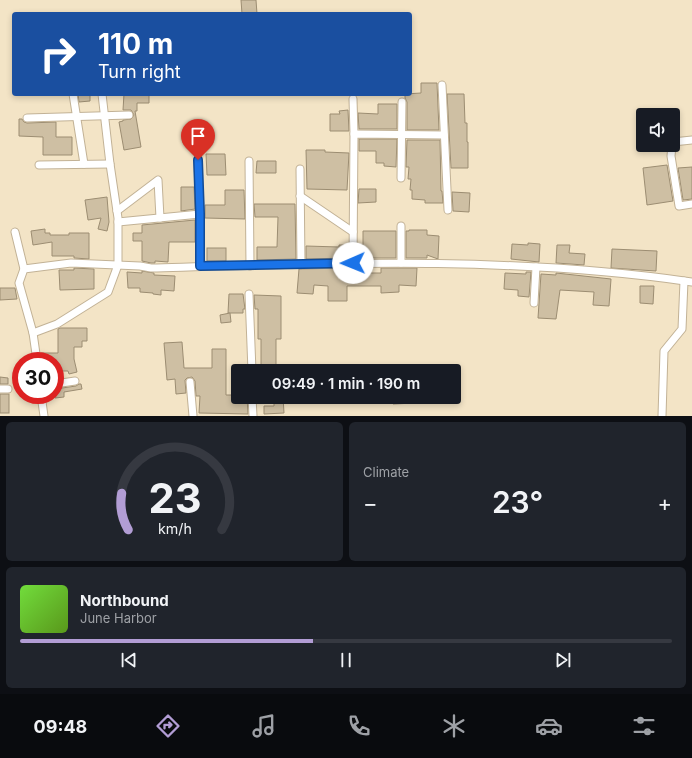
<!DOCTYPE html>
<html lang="en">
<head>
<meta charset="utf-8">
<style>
  body { margin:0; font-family:Inter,sans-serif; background:#20242c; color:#f1f3f6; height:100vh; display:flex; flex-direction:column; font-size:15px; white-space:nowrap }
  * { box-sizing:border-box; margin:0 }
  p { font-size:13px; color:#9ea1a6 }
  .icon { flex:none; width:22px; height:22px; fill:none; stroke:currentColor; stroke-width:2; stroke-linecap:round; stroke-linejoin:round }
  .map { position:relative; height:416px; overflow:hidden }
  .drawer { display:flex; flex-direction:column; gap:6px; padding:6px; background:#0d0f14; flex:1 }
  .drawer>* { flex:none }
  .banner { position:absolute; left:12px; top:12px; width:400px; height:84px; border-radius:4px; box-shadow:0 2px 6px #0003; background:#1a4fa0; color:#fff; overflow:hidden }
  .controls { position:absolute; left:636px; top:108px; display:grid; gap:8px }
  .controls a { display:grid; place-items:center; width:44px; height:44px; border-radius:4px; background:#171b24; box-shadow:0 2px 6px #0003; font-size:20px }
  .speed { position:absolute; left:12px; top:352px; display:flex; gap:8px; font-size:20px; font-weight:700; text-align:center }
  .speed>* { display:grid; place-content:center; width:52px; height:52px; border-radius:50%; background:#171b24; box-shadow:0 2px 6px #0003; line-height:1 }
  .speed .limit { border:6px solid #d22; background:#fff; color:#111 }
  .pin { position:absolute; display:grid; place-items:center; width:34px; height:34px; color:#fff; margin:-41px -17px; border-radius:50% 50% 50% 0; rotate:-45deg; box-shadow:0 0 4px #0007 }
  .pin .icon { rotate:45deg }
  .me { position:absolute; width:44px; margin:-22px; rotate:269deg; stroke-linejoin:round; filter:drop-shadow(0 0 3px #0008) }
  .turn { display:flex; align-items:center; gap:14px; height:84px; padding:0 20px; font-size:18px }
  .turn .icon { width:52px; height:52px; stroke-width:2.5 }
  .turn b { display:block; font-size:28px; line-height:34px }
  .big { font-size:30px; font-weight:600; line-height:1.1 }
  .drawer .tile { flex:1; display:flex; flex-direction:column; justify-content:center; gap:6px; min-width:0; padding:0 14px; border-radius:6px; background:#20242c }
  .drawer .dial { align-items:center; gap:0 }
  .dial svg { height:104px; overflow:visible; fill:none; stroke:#363941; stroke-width:7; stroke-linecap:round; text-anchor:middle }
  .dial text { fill:#f1f3f6; stroke:none }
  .song { display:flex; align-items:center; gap:12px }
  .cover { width:48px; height:48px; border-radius:6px; background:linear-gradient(135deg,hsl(100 70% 55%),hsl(90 70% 35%)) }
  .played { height:4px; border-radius:2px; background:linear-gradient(90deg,#b29dd5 45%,#363941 45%) }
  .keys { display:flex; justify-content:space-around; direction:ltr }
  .heat { display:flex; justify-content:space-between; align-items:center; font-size:22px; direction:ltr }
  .drawer .tiles { flex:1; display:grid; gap:6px; grid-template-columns:1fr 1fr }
  .tile:last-child { grid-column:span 2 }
  .trip { position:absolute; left:231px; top:364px; width:230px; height:40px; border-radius:4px; background:#171b24; box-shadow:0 2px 6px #0003; font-weight:600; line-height:40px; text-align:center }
  .menu { display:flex; height:64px; justify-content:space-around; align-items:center; background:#090b0e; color:#9ea1a6 }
  .menu .icon { width:28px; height:28px }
  .menu .current { color:#b29dd5 }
  .menu b { font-size:18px; color:#f1f3f6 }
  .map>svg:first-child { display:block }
  .building { fill:#cebfa3; stroke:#9c8d72 }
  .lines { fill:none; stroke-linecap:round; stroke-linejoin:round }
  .minor-casing { stroke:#c2b296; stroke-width:9 }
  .minor { stroke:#fff; stroke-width:7 }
  .route-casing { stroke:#114b97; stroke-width:10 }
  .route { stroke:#1a73e8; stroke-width:7 }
</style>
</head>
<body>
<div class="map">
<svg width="692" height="416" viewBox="0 0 692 416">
  <rect width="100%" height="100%" fill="#f3e4c6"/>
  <g class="building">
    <path d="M241,0H256L257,14H242Z"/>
    <path d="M421,83H437L439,130H407V102L405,98V94L421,93Z"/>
    <path d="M78,94H90V101L79,102Z"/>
    <path d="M124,94H149V103H137V111H135L141,147L124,150L119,122L123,121V120L131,119L134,115L131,110H123Z"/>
    <path d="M447,94H464L465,123H467V142H468V168H451Z"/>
    <path d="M378,104H397V129H359L358,113L378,114Z"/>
    <path d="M348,110L349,131H330V114H340L339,111Z"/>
    <path d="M19,119H22L24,122L27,123L56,122V137H72V155H43V137L19,136Z"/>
    <path d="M359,139H397L396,167L384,166V163H376V151H359Z"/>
    <path d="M407,140H440L441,191H442L443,203H425V200L412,199V190H410L411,179H408L409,167H406Z"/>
    <path d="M306,150H325V152L349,153L347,190L307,189Z"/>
    <path d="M206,154H225L226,175H207Z"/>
    <path d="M257,161H276V173H256Z"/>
    <path d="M667,165L673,201L647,205L643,168Z"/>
    <path d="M692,167V199L683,200L678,168Z"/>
    <path d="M181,187H194L195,209L181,211Z"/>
    <path d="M359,189H376V202L358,203Z"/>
    <path d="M225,190H244L245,219L205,218V205H225Z"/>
    <path d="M452,192L470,193L469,212L453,211Z"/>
    <path d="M107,197L109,222L107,231L98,229L101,218L88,220L85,200Z"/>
    <path d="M254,204H295L296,259L257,260V247H277L278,217H255Z"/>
    <path d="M195,220V242H169L168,262L155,261V263H151L142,261V241H133V233H142V225Z"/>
    <path d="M45,229V233H50V235H69V233H89V259L74,258V256H52V242L33,245L31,231Z"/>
    <path d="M409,230H427V235L439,236L438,259L427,255V258H406V231H409Z"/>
    <path d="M363,231H396V258H358V244L363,245Z"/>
    <path d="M528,243L540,244L539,262L511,259L512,244L528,245Z"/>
    <path d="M339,245H348V258L306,259V246L339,247Z"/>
    <path d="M557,245H570L569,253L585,254L584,265L556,263Z"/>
    <rect x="207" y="248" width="19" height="13"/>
    <path d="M612,249L657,251L656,271L611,268Z"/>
    <path d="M74,268L94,269V289L60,290L59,270H74Z"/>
    <path d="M348,268V273H381V268H417L416,286L399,285V292L381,293V286H347V301H328V286L314,285L313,294L297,293L299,269Z"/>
    <path d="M142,271L154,273V275L175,276L174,291L161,290V295L153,294V293L140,292V288H128L127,272L142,273Z"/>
    <path d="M526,272H531L529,297L518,296V290L504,289L505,273L526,274Z"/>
    <path d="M556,273L611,279L609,306L593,305L594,292L560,290L556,319L538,318L541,274L556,275Z"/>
    <path d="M640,286H654L653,304L640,303Z"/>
    <path d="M0,288H15L17,299L0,300Z"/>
    <path d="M229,294H243L245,309H243V313H228Z"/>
    <path d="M254,295L281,296V339H276V371H261V339H258V309H255Z"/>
    <path d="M230,313L231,322L221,323L220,315Z"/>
    <path d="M60,328H87V341H82V347H74V359L77,372L69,374L68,371H55V361H42L41,353H58V329Z"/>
    <path d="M182,342L184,368H212V349H226V395H238V397H247L248,414L199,413L200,396H196L195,381L192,377L187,378L185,380L186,393L176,394L175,379L167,380L164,343Z"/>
    <path d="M0,377L8,378V384H0Z"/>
    <path d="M79,384H81L82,389L64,392V397L55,398V389L76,386Z"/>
    <rect x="0" y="394" width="9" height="19"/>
    <path d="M274,397H283L284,413L264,414V406H274Z"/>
    <path d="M393,397H415V403L393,404Z"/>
  </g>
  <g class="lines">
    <g class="minor-casing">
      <g id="minor">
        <path d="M442,85L448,210"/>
        <path d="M73,94L84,164"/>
        <path d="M353,99L354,134"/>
        <path d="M27,118L129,115"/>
        <path d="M673,142L692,140"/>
        <path d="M672,145L671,156L679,206L692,204"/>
        <path d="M198,160L200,214V266"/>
        <path d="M249,161L250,266"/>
        <path d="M39,165L110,164"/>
        <path d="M300,169L301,264"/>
        <path d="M401,178L402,102"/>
        <path d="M300,196L353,232"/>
        <path d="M117,211L158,180L160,218"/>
        <path d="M118,222L200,214"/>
        <path d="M401,226V263"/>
        <path d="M15,232L24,269"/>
        <path d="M353,263L354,134L444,135"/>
        <path d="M249,294L252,371"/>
        <path d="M534,303L536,267"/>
        <path d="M33,333L57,324L108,292L118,265V218L110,164L102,94"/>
        <path d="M37,361L33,333L19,283L24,269L71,263L140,266L151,268C332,263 513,256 692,282"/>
        <path d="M190,382L193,416"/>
        <path d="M55,384L75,381"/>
        <path d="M0,389H8"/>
        <path d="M41,395L44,416"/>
        <path d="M252,397L253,416"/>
        <path d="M662,416L664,351L682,329L684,281"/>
      </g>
    </g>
    <use href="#minor" class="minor"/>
  </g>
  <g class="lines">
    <g class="route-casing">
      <path id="route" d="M198,160L200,214V266L353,263"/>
    </g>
    <use href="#route" class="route"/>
  </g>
</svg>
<div class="controls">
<a><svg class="icon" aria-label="sound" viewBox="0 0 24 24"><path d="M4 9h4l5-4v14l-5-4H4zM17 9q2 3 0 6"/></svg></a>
</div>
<div class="speed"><div class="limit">30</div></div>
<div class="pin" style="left:198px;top:160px;background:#d93025"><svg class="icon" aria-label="arrive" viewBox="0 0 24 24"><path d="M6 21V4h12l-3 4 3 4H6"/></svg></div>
<svg class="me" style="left:353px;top:263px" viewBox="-20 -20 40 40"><circle r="19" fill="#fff"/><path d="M0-13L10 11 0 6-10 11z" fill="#1a73e8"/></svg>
<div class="trip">09:49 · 1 min · 190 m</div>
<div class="banner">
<div class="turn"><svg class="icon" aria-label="right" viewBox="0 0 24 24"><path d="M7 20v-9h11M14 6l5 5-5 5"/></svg><div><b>110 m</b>Turn right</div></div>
</div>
</div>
<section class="drawer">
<div class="tiles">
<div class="tile dial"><svg viewBox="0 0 100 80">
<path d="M14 69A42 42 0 1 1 86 69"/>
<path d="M14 69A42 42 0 0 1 9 41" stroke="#b29dd5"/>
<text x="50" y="56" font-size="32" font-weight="700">23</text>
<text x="50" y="72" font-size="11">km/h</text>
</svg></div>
<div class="tile"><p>Climate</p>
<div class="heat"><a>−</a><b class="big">23°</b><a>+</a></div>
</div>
<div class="tile">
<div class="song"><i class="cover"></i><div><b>Northbound</b><p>June Harbor</p></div></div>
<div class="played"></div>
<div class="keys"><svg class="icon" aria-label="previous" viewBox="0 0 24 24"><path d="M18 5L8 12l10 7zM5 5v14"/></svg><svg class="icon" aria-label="pause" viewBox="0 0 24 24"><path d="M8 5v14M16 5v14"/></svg><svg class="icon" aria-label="next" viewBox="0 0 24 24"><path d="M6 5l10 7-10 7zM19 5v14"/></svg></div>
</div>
</div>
</section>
<nav class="menu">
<b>09:48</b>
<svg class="icon current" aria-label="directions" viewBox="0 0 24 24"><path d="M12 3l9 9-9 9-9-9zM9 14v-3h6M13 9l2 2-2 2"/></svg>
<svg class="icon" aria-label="music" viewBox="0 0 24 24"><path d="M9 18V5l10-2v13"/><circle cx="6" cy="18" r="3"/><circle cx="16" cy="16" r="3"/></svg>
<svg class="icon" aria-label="phone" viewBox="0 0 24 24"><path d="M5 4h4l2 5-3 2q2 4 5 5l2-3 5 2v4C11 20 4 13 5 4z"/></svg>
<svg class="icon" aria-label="climate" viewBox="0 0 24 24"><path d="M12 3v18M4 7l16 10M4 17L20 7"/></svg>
<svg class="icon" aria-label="car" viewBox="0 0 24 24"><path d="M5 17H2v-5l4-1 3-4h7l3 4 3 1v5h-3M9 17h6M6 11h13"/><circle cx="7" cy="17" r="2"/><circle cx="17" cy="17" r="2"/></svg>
<svg class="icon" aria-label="filters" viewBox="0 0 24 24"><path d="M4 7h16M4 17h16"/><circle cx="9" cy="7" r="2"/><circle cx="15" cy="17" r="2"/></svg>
</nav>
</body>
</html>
